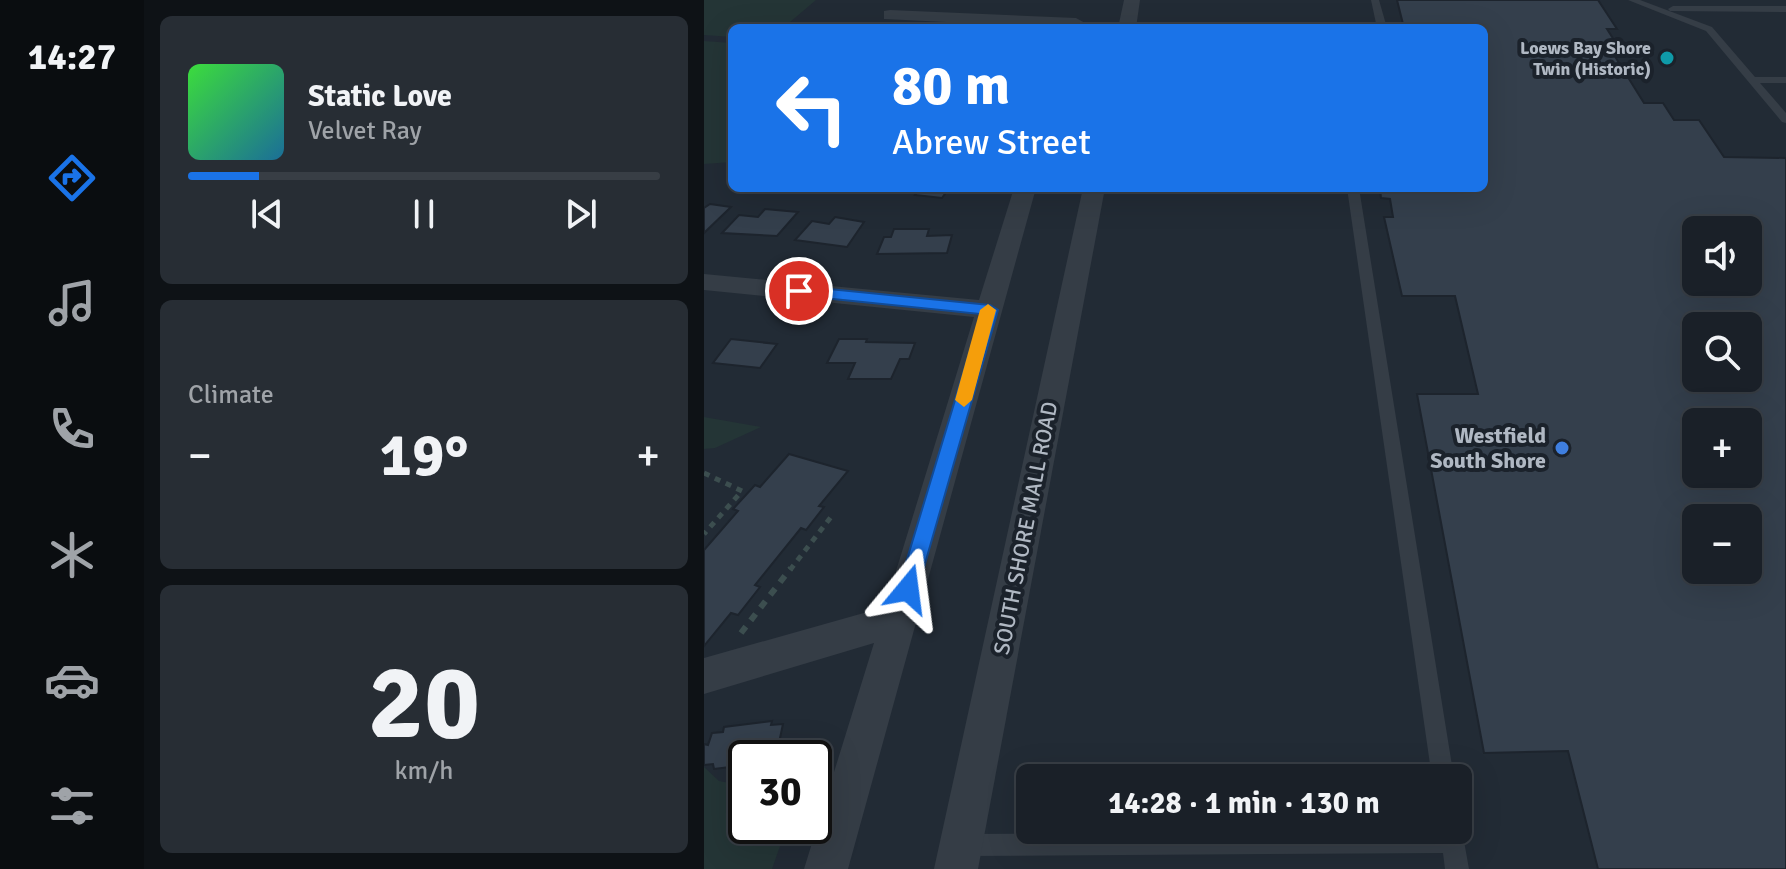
<!DOCTYPE html>
<html lang="en">
<head>
<meta charset="utf-8">
<style>
  body { margin:0; font-family:Signika,sans-serif; background:#272d34; color:#f1f3f6; height:100vh; display:flex; flex-direction:column; font-size:30px; white-space:nowrap }
  * { box-sizing:border-box; margin:0 }
  p { font-size:26px; color:#9fa3a8 }
  .icon { flex:none; width:44px; height:44px; fill:none; stroke:currentColor; stroke-width:2; stroke-linecap:round; stroke-linejoin:round }
  .map { position:relative; flex:1; overflow:hidden }
  .side { display:flex; flex-direction:column; gap:16px; padding:16px; background:#0e1216; width:560px }
  .side>* { flex:none }
  .banner { position:absolute; left:24px; top:24px; width:760px; height:168px; border-radius:12px; box-shadow:0 8px 32px #0002,0 0 0 2px #383e45; background:#1a73e8; color:#fff; overflow:hidden }
  .controls { position:absolute; left:978px; top:216px; display:grid; gap:16px }
  .controls a { display:grid; place-items:center; width:80px; height:80px; border-radius:12px; background:#1a2028; box-shadow:0 8px 32px #0002,0 0 0 2px #383e45; font-size:40px }
  .speed { position:absolute; left:24px; top:740px; display:flex; gap:16px; font-size:40px; font-weight:700; text-align:center }
  .speed>* { display:grid; place-content:center; width:104px; height:104px; border-radius:50%; background:#1a2028; box-shadow:0 8px 32px #0002,0 0 0 2px #383e45; line-height:1 }
  .speed .limit { border:4px solid #111; border-radius:12px; background:#fff; color:#111 }
  .pin { position:absolute; display:grid; place-items:center; width:68px; height:68px; color:#fff; margin:-34px; border:4px solid #fff; border-radius:50%; box-shadow:0 2px 8px #0007 }
  .me { position:absolute; width:88px; margin:-44px; rotate:16deg; stroke-linejoin:round; filter:drop-shadow(0 0 6px #0008) }
  .turn { display:flex; align-items:center; gap:28px; height:168px; padding:0 32px; font-size:36px }
  .turn .icon { width:104px; height:104px; stroke-width:2.5 }
  .turn b { display:block; font-size:56px; line-height:68px }
  .big { font-size:60px; font-weight:700; line-height:1.1 }
  .side .widget { flex:1; display:flex; flex-direction:column; justify-content:center; gap:12px; min-width:0; padding:0 28px; border-radius:12px; background:#272d34 }
  .side .dial { align-items:center; gap:0 }
  .dial b { font-size:104px; line-height:1 }
  .song { display:flex; align-items:center; gap:24px }
  .cover { width:96px; height:96px; border-radius:12px; background:linear-gradient(135deg,hsl(120 70% 55%),hsl(200 70% 35%)) }
  .played { height:8px; border-radius:4px; background:linear-gradient(90deg,#1a73e8 15%,#383e45 15%) }
  .keys { display:flex; justify-content:space-around; direction:ltr }
  .heat { display:flex; justify-content:space-between; align-items:center; font-size:44px; direction:ltr }
  .trip { position:absolute; left:312px; top:764px; width:456px; height:80px; border-radius:12px; background:#1a2028; box-shadow:0 8px 32px #0002,0 0 0 2px #383e45; font-weight:700; line-height:80px; text-align:center }
  main { display:flex; flex:1; min-height:0 }
  .tabs { display:flex; flex-direction:column; width:144px; justify-content:space-around; align-items:center; background:#0a0d10; color:#9fa3a8 }
  .tabs .icon { width:56px; height:56px }
  .tabs .selected { color:#1a73e8 }
  .tabs b { font-size:36px; color:#f1f3f6 }
  .map>svg:first-child { display:block }
  .green { fill:#243536 }
  .building { fill:#343f4c; stroke:#1d242d; stroke-width:2; fill-rule:evenodd }
  .lines { fill:none; stroke-linecap:round; stroke-linejoin:round }
  .path-far1 { stroke:#3c4e4f; stroke-width:5; stroke-dasharray:6 6; stroke-linecap:butt }
  .path { stroke:#3c4e4f; stroke-width:6; stroke-dasharray:8 8; stroke-linecap:butt }
  .lane { fill:#353d46; fill-rule:evenodd }
  .street { fill:#353d46; fill-rule:evenodd }
  .route { fill:#1a73e8; stroke:#114b97; stroke-width:2 }
  .slow { fill:#f59e0b }
  .culture-dot { fill:#0f9aa8; stroke:#1b222b; stroke-width:3 }
  .shop-dot { fill:#3f7fe0; stroke:#1b222b; stroke-width:3 }
  .labels { text-anchor:middle; stroke-width:8; stroke-linejoin:round; paint-order:stroke }
  .far-poi-label { font-size:18px; font-weight:bold; fill:#b0b8c3; stroke:#1b222b; text-anchor:end }
  .poi-label { font-size:22px; font-weight:bold; fill:#b0b8c3; stroke:#1b222b; text-anchor:end }
  .street-label { font-size:22px; fill:#b0b8c3; stroke:#1b222b }
</style>
</head>
<body>
<main>
<nav class="tabs">
<b>14:27</b>
<svg class="icon selected" aria-label="directions" viewBox="0 0 24 24"><path d="M12 3l9 9-9 9-9-9zM9 14v-3h6M13 9l2 2-2 2"/></svg>
<svg class="icon" aria-label="music" viewBox="0 0 24 24"><path d="M9 18V5l10-2v13"/><circle cx="6" cy="18" r="3"/><circle cx="16" cy="16" r="3"/></svg>
<svg class="icon" aria-label="phone" viewBox="0 0 24 24"><path d="M5 4h4l2 5-3 2q2 4 5 5l2-3 5 2v4C11 20 4 13 5 4z"/></svg>
<svg class="icon" aria-label="climate" viewBox="0 0 24 24"><path d="M12 3v18M4 7l16 10M4 17L20 7"/></svg>
<svg class="icon" aria-label="car" viewBox="0 0 24 24"><path d="M5 17H2v-5l4-1 3-4h7l3 4 3 1v5h-3M9 17h6M6 11h13"/><circle cx="7" cy="17" r="2"/><circle cx="17" cy="17" r="2"/></svg>
<svg class="icon" aria-label="filters" viewBox="0 0 24 24"><path d="M4 7h16M4 17h16"/><circle cx="9" cy="7" r="2"/><circle cx="15" cy="17" r="2"/></svg>
</nav>
<section class="side">
<div class="widget">
<div class="song"><i class="cover"></i><div><b>Static Love</b><p>Velvet Ray</p></div></div>
<div class="played"></div>
<div class="keys"><svg class="icon" aria-label="previous" viewBox="0 0 24 24"><path d="M18 5L8 12l10 7zM5 5v14"/></svg><svg class="icon" aria-label="pause" viewBox="0 0 24 24"><path d="M8 5v14M16 5v14"/></svg><svg class="icon" aria-label="next" viewBox="0 0 24 24"><path d="M6 5l10 7-10 7zM19 5v14"/></svg></div>
</div>
<div class="widget"><p>Climate</p>
<div class="heat"><a>−</a><b class="big">19°</b><a>+</a></div>
</div>
<div class="widget dial"><b>20</b><p>km/h</p></div>
</section>
<div class="map">
<svg width="1082" height="869" viewBox="0 0 1082 869">
  <rect width="100%" height="100%" fill="#222b35"/>
  <g class="green">
    <path d="M0,0H112L79,28H28V37L0,35Z"/>
    <path d="M0,41L28,43V162L0,164Z"/>
    <path d="M0,417L57,427L11,448L0,449Z"/>
    <path d="M0,767L15,781L42,786V826H83L68,869H0Z"/>
  </g>
  <g class="building">
    <path d="M693,0H894L913,29H903L917,51L907,50L940,103H959L970,120H995L1020,157L1082,158V869H894L864,751L780,753L713,394H774L751,296H698L680,217H689L686,199L677,198L676,188H780V28H700ZM992,230H1044V282H992ZM992,326H1044V378H992ZM992,422H1044V474H992ZM992,518H1044V570H992Z"/>
    <path d="M216,188H245L238,198L211,195Z"/>
    <path d="M6,204L27,207L0,233V208Z"/>
    <path d="M61,209L94,212L73,236L18,233L35,215L54,217Z"/>
    <path d="M131,217L160,222L143,247L91,240L108,221L125,224Z"/>
    <path d="M190,229H225L223,236L248,235L243,253L173,254L180,237H187Z"/>
    <path d="M27,339L73,344L56,368L9,363Z"/>
    <path d="M135,339H163L162,342L211,343L205,359H196L187,379H144L151,363H123Z"/>
    <path d="M85,454L144,471L115,506L120,507L102,530L97,528L51,585L56,587L34,615L27,613L0,646V550L34,511L29,509L51,485L56,487Z"/>
    <path d="M68,721L67,725L79,724L72,757L42,758V765L10,769L9,764L0,765V744L4,745L8,733L19,732L20,727Z"/>
  </g>
  <g class="lines">
    <g class="path-far1">
      <path d="M0,473L38,491L0,534"/>
      <path d="M86,570L127,517"/>
    </g>
    <path class="path" d="M37,633L87,568"/>
    <g class="lane">
      <path d="M667,0H675L683,28H673Z"/>
      <path d="M924,0H936L1008,27L1051,77H1082V83H1056L1082,113V123L1078,122L1002,31Z"/>
      <path d="M969,6H1082V12L966,11L964,9Z"/>
      <path d="M643,188H655L750,778H728Z"/>
      <path d="M754,822L758,830L765,869H741L739,853L258,856L250,853L247,845L250,837L258,834L736,831L754,830Z"/>
    </g>
    <g class="street">
      <path d="M420,0H436L432,28H414Z"/>
      <path d="M186,10L372,18L381,23L367,28L180,19V11Z"/>
      <path d="M310,188H332L144,869H100L170,643L0,694V658L181,607L270,317L0,290V274L275,300Z"/>
      <path d="M379,188H401L274,869H230Z"/>
    </g>
  </g>
  <path class="route" d="M95,286L286,305L294,310L212,595H197L194,589L277,314L90,295L88,291Z"/>
  <path class="slow" d="M284,304L292,310L268,400L260,407L251,400L276,310Z"/>
  <circle class="culture-dot" cx="963" cy="58" r="8"/>
  <circle class="shop-dot" cx="858" cy="448" r="8"/>
  <g class="labels">
    <g class="far-poi-label">
      <text x="947" y="54">Loews Bay Shore<tspan x="947" dy="21">Twin (Historic)</tspan></text>
    </g>
    <g class="poi-label">
      <text x="842" y="443">Westfield<tspan x="842" dy="25">South Shore</tspan></text>
    </g>
    <g class="street-label">
      <text transform="translate(321 528) rotate(-79)" y="8">SOUTH SHORE MALL ROAD</text>
    </g>
  </g>
</svg>
<div class="controls">
<a><svg class="icon" aria-label="sound" viewBox="0 0 24 24"><path d="M4 9h4l5-4v14l-5-4H4zM17 9q2 3 0 6"/></svg></a>
<a><svg class="icon" aria-label="search" viewBox="0 0 24 24"><circle cx="10" cy="10" r="6"/><path d="M15 15l6 6"/></svg></a>
<a>+</a>
<a>−</a>
</div>
<div class="speed"><div class="limit">30</div></div>
<div class="pin" style="left:95px;top:291px;background:#d93025"><svg class="icon" aria-label="arrive" viewBox="0 0 24 24"><path d="M6 21V4h12l-3 4 3 4H6"/></svg></div>
<svg class="me" style="left:204px;top:589px" viewBox="-20 -20 40 40"><path d="M0-17L14 15 0 8-14 15z" fill="#1a73e8" stroke="#fff" stroke-width="4"/></svg>
<div class="trip">14:28 · 1 min · 130 m</div>
<div class="banner">
<div class="turn"><svg class="icon" aria-label="left" viewBox="0 0 24 24"><path d="M17 20v-9H6M10 6l-5 5 5 5"/></svg><div><b>80 m</b>Abrew Street</div></div>
</div>
</div>
</main>
</body>
</html>
